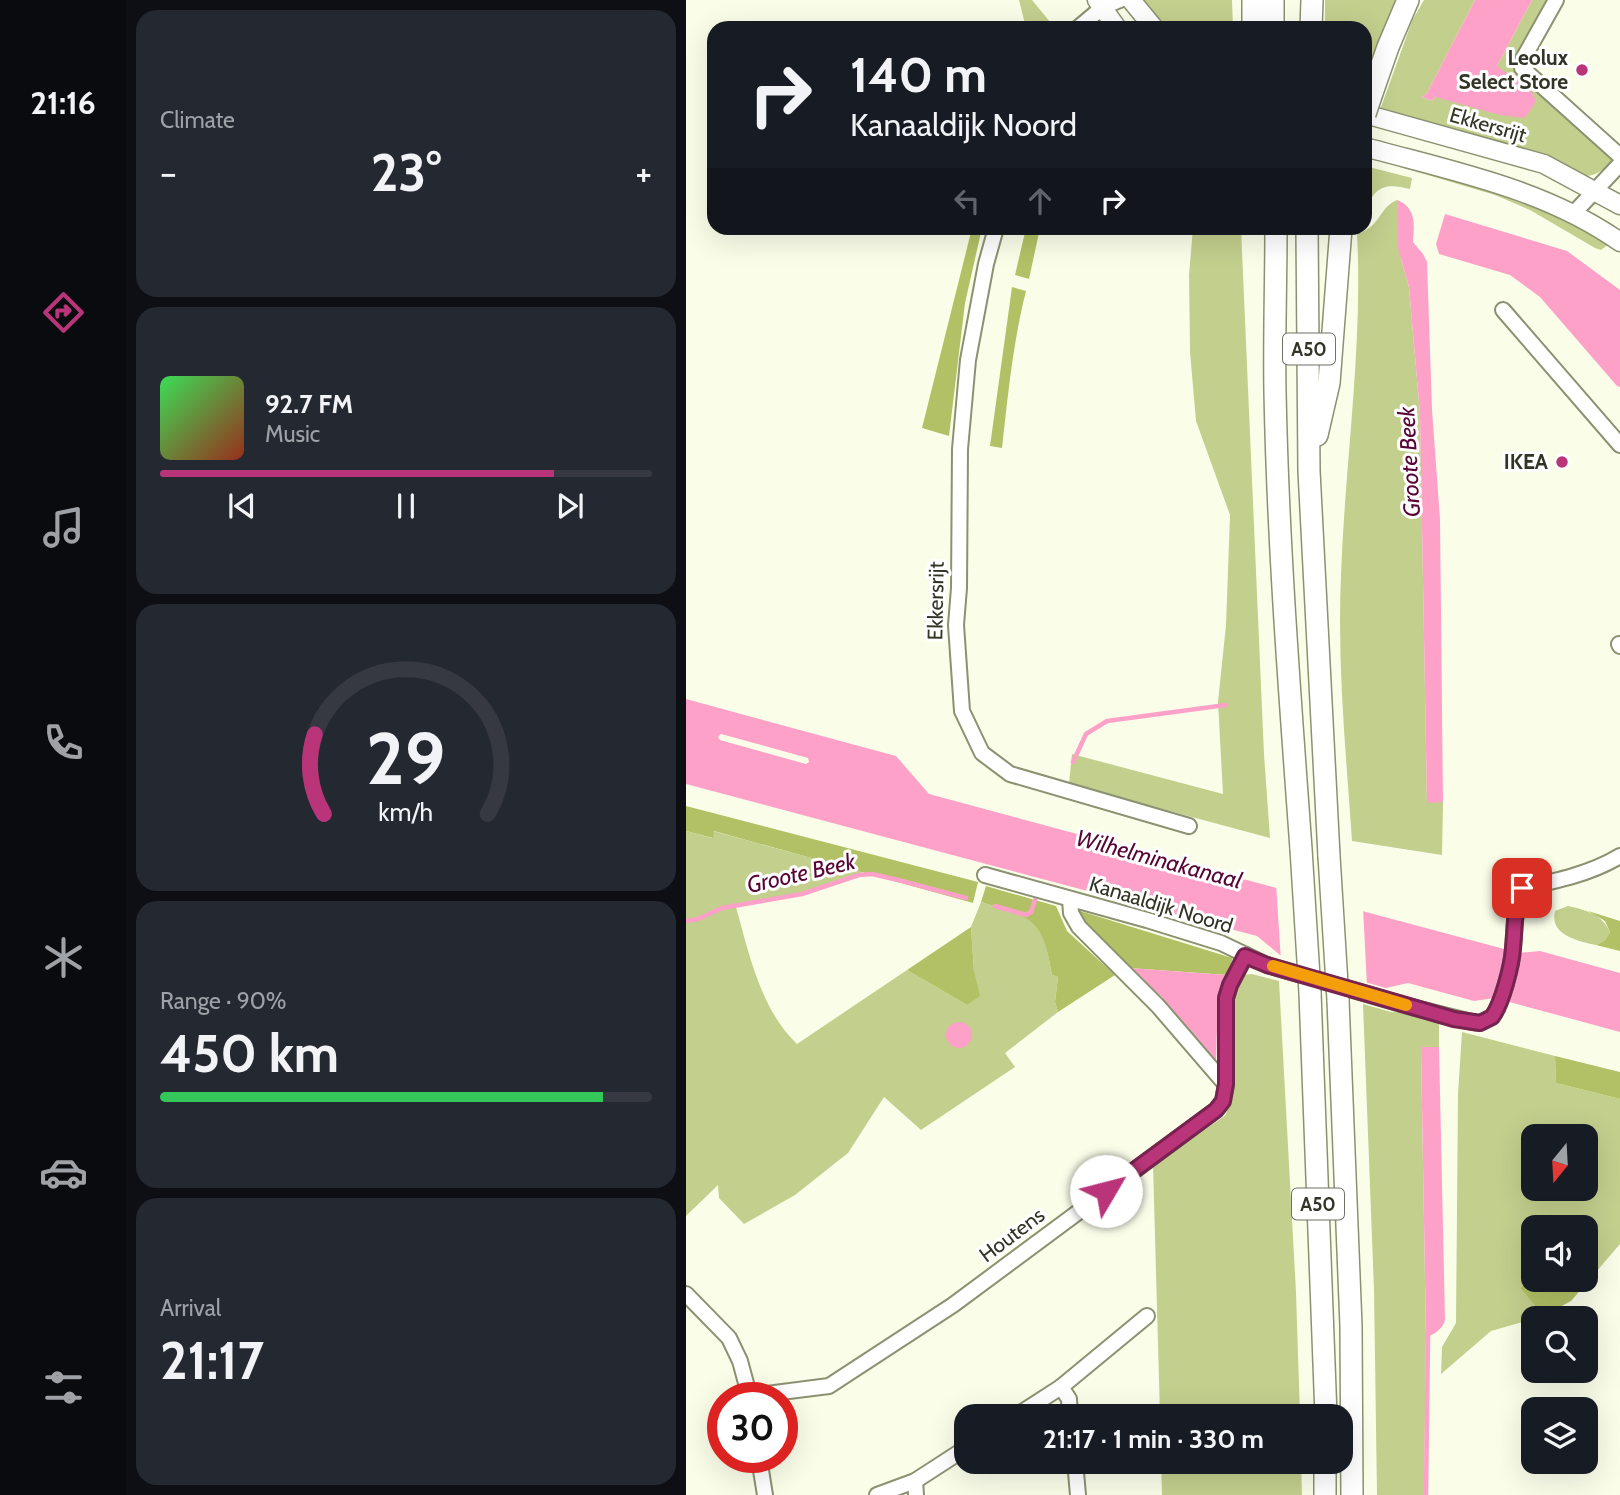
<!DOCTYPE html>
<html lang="en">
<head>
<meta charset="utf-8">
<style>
  body { margin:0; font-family:Cabin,sans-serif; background:#242831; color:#f1f3f6; height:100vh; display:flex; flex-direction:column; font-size:26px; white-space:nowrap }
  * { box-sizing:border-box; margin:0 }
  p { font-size:23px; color:#9ea1a6 }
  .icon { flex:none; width:38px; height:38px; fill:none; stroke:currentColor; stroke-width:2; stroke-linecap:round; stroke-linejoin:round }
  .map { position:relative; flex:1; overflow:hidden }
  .sheet { display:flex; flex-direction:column; gap:10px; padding:10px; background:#0d0f14; width:560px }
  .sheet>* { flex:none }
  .banner { position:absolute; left:21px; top:21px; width:665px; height:214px; border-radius:21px; box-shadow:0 7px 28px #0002; background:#171b24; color:#f1f3f6; overflow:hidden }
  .needle { width:46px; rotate:198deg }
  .fabs { position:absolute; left:835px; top:1124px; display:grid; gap:14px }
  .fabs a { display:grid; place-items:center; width:77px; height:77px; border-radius:14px; background:#171b24; box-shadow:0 7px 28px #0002; font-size:35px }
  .speed { position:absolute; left:21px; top:1382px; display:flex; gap:14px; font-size:35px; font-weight:700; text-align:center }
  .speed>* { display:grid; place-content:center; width:91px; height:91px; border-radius:50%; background:#171b24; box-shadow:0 7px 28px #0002; line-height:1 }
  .speed .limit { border:10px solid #d22; background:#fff; color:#111 }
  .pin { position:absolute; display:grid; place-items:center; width:60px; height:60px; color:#fff; margin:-30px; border-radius:14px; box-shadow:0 4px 10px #0006 }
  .me { position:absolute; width:77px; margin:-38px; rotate:53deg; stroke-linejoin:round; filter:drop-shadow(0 0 5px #0008) }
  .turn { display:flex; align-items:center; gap:24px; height:147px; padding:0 28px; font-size:32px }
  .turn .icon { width:91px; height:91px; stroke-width:2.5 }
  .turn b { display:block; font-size:49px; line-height:60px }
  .lanes { display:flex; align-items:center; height:66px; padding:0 28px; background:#0003; justify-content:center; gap:35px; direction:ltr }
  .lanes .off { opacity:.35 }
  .big { font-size:52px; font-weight:700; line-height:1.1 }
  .sheet .widget { flex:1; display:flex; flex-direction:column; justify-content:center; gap:10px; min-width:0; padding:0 24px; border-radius:21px; background:#242831 }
  .sheet .dial { align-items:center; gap:0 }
  .dial svg { height:182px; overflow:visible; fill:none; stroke:#363941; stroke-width:7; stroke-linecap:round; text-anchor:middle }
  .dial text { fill:#f1f3f6; stroke:none }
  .song { display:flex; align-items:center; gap:21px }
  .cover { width:84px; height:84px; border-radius:10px; background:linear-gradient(135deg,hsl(130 70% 55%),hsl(10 70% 35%)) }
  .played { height:7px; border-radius:4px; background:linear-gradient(90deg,#b93479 80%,#363941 80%) }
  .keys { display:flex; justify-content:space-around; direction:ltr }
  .heat { display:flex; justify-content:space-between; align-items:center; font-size:38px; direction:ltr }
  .charge { height:10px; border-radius:5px; background:linear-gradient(90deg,#34c759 90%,#363941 0) }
  .trip { position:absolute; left:268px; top:1404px; width:399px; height:70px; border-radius:21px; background:#171b24; box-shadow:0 7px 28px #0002; font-weight:700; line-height:70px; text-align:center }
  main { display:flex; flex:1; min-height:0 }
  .dock { display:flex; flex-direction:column; width:126px; justify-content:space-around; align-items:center; background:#090b0e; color:#9ea1a6 }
  .dock .icon { width:49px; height:49px }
  .dock .on { color:#b93479 }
  .dock b { font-size:32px; color:#f1f3f6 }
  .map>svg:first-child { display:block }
  .green { fill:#c3cf8d; fill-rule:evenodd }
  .forest { fill:#b2c165 }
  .water { fill:#fda1c8; fill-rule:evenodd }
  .pier { fill:#fafee9 }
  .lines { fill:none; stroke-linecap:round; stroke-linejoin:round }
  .stream { stroke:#fda1c8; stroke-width:4.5 }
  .minor-casing { stroke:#8b9271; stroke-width:18 }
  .major-casing { stroke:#8b9271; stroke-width:21 }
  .highway-casing { stroke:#8b9271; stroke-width:24 }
  .minor { stroke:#fff; stroke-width:14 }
  .major { stroke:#fff; stroke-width:18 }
  .highway { stroke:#fff; stroke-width:21 }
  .highway-bridge-casing { stroke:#8b9271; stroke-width:24; stroke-linecap:butt }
  .highway-bridge { stroke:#fff; stroke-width:21 }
  .route-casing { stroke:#78224f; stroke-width:18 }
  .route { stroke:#b93479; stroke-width:12 }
  .slow { stroke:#f59e0b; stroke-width:12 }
  .poi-dot { fill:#b93479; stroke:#fff; stroke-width:2.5 }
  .labels { text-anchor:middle; stroke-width:6; stroke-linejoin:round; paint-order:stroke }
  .shield { fill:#fff; stroke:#707167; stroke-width:2 }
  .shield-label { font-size:19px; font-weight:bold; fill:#323426 }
  .poi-label { font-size:21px; font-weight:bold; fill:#323426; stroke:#fff; text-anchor:end }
  .street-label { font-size:21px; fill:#323426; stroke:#fff }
  .water-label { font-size:23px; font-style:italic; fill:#570534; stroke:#fff }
</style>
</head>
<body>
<main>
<nav class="dock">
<b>21:16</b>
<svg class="icon on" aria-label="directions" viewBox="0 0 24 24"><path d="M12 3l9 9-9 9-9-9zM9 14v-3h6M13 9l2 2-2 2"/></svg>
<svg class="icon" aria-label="music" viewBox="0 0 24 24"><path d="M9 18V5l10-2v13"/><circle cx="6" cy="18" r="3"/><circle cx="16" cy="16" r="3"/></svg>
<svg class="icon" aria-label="phone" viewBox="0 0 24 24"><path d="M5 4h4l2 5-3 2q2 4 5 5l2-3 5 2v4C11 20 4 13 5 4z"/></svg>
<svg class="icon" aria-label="climate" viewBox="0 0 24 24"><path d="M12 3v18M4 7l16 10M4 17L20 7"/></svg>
<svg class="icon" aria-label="car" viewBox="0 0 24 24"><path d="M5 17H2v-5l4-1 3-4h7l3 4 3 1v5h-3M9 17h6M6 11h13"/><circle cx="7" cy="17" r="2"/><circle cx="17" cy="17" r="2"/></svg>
<svg class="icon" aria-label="filters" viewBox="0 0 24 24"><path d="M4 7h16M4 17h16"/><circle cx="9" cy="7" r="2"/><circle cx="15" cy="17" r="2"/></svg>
</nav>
<section class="sheet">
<div class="widget"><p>Climate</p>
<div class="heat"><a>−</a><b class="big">23°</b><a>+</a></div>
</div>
<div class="widget">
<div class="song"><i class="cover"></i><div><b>92.7 FM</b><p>Music</p></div></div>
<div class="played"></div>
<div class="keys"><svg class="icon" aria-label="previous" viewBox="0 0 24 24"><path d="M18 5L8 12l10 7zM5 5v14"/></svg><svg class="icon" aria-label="pause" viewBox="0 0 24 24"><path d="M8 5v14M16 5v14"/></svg><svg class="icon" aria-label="next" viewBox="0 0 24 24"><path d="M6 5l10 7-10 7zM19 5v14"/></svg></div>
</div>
<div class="widget dial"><svg viewBox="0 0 100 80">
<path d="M14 69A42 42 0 1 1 86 69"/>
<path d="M14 69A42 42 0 0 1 10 34" stroke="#b93479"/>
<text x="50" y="56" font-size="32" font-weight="700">29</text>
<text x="50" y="72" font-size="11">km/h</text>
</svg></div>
<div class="widget"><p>Range · 90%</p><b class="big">450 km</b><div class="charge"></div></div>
<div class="widget"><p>Arrival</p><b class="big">21:17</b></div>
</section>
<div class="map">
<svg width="934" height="1495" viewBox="0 0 934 1495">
  <rect width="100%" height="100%" fill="#fafee9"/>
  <g class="green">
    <path d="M333,0H346L369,28H340Z"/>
    <path d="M451,0H546L547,28H475Z"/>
    <path d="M639,0H713L682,79L679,78V28H639Z"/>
    <path d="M738,0H789L741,93L736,97L746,101L749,97L811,66L846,0H864L827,69L921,151L925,156V163C913,173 907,178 891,175L694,110L726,21Z"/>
    <path d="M682,153L848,202L924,243L915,250L909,248L844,210L809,195L681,157Z"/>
    <path d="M679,166L726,178L724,189C700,183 690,185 679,210Z"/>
    <path d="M711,200L715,259L723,287L734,414L741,802H757L756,855L666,841C660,753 651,664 655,575C659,461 677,348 671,234C696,226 692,208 711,200Z"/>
    <path d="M507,228H555L578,754L584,838L383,784L386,754L537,794L532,702L540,625L544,515L510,421L504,352L503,275Z"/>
    <path d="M0,831L26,838L27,831L177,872C136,889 94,899 50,907C63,954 75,1010 111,1044L221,970L281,1005L288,971L285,927L295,902C349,919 356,915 366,975L372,977L369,1002L372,1012L319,1053L329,1067L235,1130L198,1097L162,1153L109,1195L58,1224L33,1198L32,1185L0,1216Z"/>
    <path d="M882,906C900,910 916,914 924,932L919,940L910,945C892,941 863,935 869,911Z"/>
    <path d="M566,974L593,981L610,1292L614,1416H474L467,1165L540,1115L547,1066L545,997L557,975Z"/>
    <path d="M677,1004L705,1012L732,1013L753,1018V1047L735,1048L740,1336L738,1495H691L688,1290Z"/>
    <path d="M776,1032L869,1056L870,1083L934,1099V1244L898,1286L883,1279H900V1227H847V1277L834,1288L857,1316L805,1331L755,1374L756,1347L770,1323L772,1094ZM847,1136H900V1188H847Z"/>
    <path d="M475,1461H615L616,1495H476Z"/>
  </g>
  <g class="forest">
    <path d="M286,228H296L279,303L263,436L236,428Z"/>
    <path d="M340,228H354L343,279L329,275Z"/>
    <path d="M326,287L340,291C327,342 322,395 316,448L304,446Z"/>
    <path d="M0,806L292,882L287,903L28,831L27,838L0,831Z"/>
    <path d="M300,886L370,906L381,931L429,975L372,1012L369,1002L372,977L366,975C356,917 348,919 295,902Z"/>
    <path d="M391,910L543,957L547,958L541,975L443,968L403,934Z"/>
    <path d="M902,911L934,921V951L910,945L919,940L924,932L919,921Z"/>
    <path d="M285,927L288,971L294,996L281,1005L221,970Z"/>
    <path d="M869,1056L934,1072V1099L870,1083Z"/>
    <path d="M847,1277V1279H883L898,1286L885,1301L857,1316L834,1288Z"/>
  </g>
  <g class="water">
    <path d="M789,0H846L811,66L846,92L850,101L839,118L814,115L749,97L746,101L736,97L741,93Z"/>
    <path d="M711,200C731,208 728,225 727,242L737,254L741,262L746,410L754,519L757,802L741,803L734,414L723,287L712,248Z"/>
    <path d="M759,214L881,251L934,290V387L931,386L854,297L824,275L753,254L750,244Z"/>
    <path d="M0,699L210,756L243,794L528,871L529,869L545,873L542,875L833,953L854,951L934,973V1032L809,998L788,1001L722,983L700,988L600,960L571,936L544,929L543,932L525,926L529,925L0,784ZM35,734L122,758L123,762L120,764L34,740L32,737Z"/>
    <path d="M443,968L541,975C530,992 531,1042 530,1065L513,1048L476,997Z"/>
    <circle cx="273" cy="1035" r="13"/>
    <path d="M735,1047H753L759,1320C757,1328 748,1336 740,1336Z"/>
  </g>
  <path class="pier" d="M590,884L677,908L681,986L595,961Z"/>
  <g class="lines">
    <g class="stream">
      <path d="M387,762L400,734L421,721L540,705"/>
      <path d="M309,906L340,915L345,912L349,900"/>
      <path d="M0,921L12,919L36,908L116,894L173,875L186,874L212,880L280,898"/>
      <path d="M740,1495L742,1336"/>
    </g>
    <g class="minor-casing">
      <g id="minor">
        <path d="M870,0L837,59L836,68L934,156"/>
        <path d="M392,28L417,7L434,0"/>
        <path d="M887,214L934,164"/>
        <path d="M310,228L300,264L282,360L274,449L273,588L270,625L276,711L296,753L324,774L503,826"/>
        <path d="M817,310L934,445"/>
        <path d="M933,644L934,646"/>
        <path d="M299,875L461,920L535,943L581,965L729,1008L786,1022L794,1023L806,1017C816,1004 826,965 827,948C829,928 828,908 836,888C870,881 904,874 934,856"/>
        <path d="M384,899L385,913L393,927L472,1006L540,1085"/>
        <path d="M0,1294L43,1338L54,1361L64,1398"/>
        <path d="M375,1387L461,1316"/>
        <path d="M64,1396L143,1386L267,1305L530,1110L537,1101L540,1085V998L544,985L560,955"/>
        <path d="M330,1416L375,1387L383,1399L384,1416"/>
        <path d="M73,1458L79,1495"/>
        <path d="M389,1461L392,1495"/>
        <path d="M229,1481L230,1495"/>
        <path d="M191,1495L229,1481L280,1448"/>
      </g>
    </g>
    <g class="major-casing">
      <g id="major">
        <path d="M411,0L431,28"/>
        <path d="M445,0L468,28"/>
        <path d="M679,114L858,164L934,205"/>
        <path d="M679,147C766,171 859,189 934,242"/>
      </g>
    </g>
    <g class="highway-casing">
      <g id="highway">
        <path d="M567,0V28"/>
        <path d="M587,28V0"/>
        <path d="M625,28L626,0"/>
        <path d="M686,93L702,47L722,0"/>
        <path d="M590,228C590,282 588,337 589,392C592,545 604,697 615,849"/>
        <path d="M621,228L623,471L643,856"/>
        <path d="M631,435L643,383L655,228"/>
        <path d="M624,993L640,1416"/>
        <path d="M652,1000L665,1326L666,1495"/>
        <path d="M639,1495V1461"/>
      </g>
    </g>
    <use href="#minor" class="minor"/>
    <use href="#major" class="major"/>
    <use href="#highway" class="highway"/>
    <g class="highway-bridge-casing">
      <g id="highway-bridge">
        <path d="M679,114L686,93"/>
        <path d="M615,849L624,993"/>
        <path d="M643,856L652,1000"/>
      </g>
    </g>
    <use href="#highway-bridge" class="highway-bridge"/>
  </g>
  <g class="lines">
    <g class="route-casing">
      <path id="route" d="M420,1191L530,1110L537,1101L540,1084V998L544,985L559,956L581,965L768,1019L794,1023L806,1017C816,1004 826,965 827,948C829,928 828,908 836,888"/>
    </g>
    <use href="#route" class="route"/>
    <path class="slow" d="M587,966L720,1005"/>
  </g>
  <g class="poi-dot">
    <circle cx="896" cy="70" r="7"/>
    <circle cx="876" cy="462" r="7"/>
  </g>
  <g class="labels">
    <g class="shield">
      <rect x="597" y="333.5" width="52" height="31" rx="5"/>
      <rect x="606" y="1188.5" width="52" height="31" rx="5"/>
    </g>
    <g class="shield-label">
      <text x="623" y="356">A50</text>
      <text x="632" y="1211">A50</text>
    </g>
    <g class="poi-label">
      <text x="882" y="65">Leolux<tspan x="882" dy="24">Select Store</tspan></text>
      <text x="862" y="469">IKEA</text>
    </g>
    <g class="street-label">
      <text transform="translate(802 125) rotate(16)" y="7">Ekkersrijt</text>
      <text transform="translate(250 601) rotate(-89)" y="7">Ekkersrijt</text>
      <text transform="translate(475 905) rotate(17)" y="7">Kanaaldijk Noord</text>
      <text transform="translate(326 1235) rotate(-37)" y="7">Houtens</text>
    </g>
    <g class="water-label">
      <text transform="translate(723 462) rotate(-93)" y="8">Groote Beek</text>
      <text transform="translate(473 859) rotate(15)" y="8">Wilhelminakanaal</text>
      <text transform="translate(115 873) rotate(-13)" y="8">Groote Beek</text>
    </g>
  </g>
</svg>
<div class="fabs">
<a><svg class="needle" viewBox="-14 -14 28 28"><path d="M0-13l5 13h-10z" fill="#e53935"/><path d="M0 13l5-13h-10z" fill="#9ea1a6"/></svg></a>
<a><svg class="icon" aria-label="sound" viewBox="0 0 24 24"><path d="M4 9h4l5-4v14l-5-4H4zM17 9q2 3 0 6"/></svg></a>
<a><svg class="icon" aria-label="search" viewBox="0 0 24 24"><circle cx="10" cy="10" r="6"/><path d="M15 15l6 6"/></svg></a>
<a><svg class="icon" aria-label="layers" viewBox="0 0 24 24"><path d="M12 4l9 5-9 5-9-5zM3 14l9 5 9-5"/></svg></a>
</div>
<div class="speed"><div class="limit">30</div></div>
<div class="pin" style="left:836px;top:888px;background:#d93025"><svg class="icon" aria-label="arrive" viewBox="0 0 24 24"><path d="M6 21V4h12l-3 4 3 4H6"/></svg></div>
<svg class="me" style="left:420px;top:1191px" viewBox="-20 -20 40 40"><circle r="19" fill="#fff"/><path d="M0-13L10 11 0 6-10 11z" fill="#b93479"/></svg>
<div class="trip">21:17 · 1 min · 330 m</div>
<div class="banner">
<div class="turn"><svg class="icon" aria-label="right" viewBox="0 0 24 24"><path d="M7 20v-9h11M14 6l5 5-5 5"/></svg><div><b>140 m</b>Kanaaldijk Noord</div></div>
<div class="lanes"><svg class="icon off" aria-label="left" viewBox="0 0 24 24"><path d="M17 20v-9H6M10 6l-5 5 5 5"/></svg><svg class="icon off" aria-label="ahead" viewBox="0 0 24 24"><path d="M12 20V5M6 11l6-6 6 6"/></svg><svg class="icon" aria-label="right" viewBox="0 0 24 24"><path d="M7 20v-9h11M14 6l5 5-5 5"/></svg></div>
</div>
</div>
</main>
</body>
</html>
